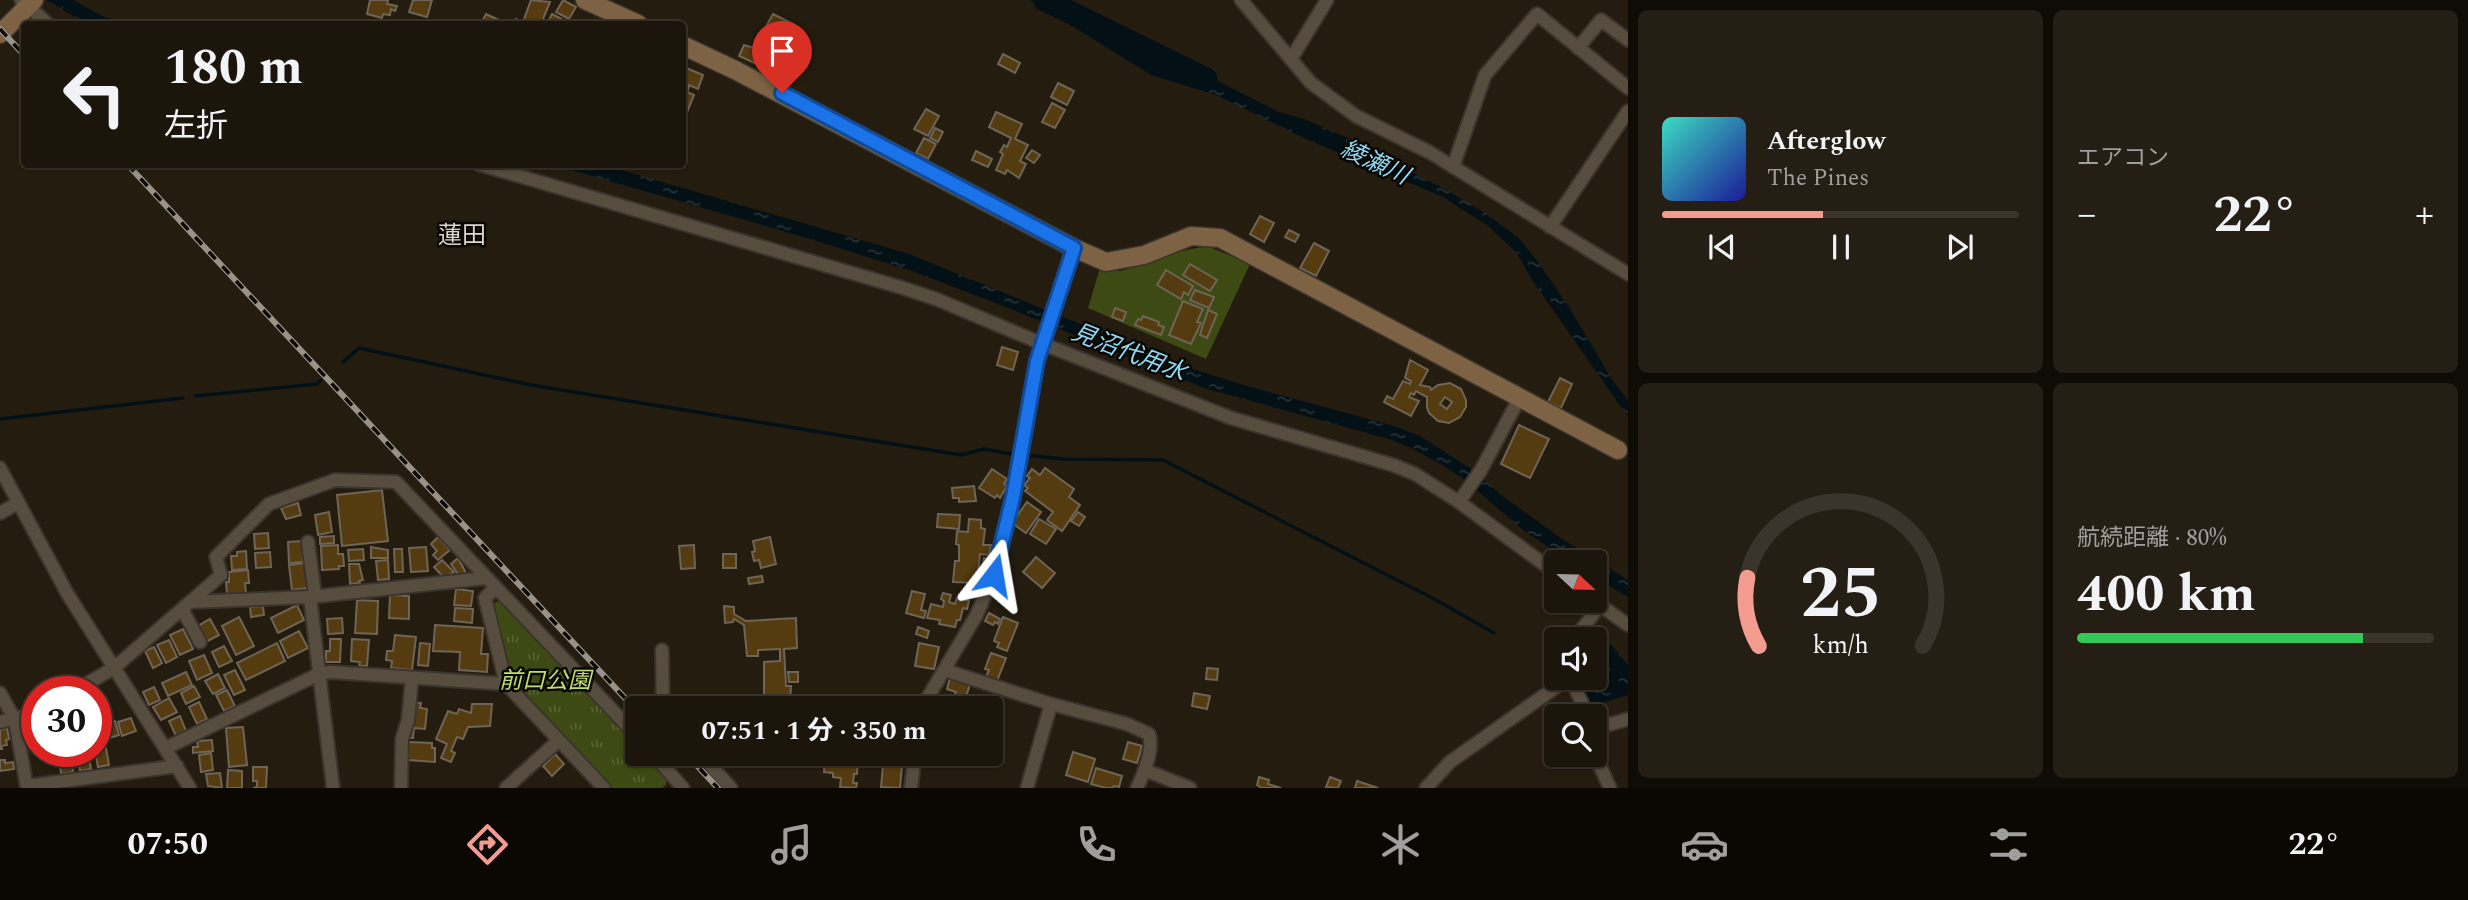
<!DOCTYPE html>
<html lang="ja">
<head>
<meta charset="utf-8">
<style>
  body { margin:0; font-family:Spectral,"Noto Sans JP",serif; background:#241e14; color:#f1f3f6; height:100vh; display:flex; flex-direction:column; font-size:26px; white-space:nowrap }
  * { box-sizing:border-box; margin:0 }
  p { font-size:23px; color:#a09f9d }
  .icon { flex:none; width:38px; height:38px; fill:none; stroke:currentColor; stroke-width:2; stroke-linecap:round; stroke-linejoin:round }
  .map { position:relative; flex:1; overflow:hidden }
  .panel { display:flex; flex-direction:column; gap:10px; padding:10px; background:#0f0c06; width:840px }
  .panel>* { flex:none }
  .guide { position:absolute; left:21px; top:21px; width:665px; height:147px; border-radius:7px; box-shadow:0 2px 5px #0004,0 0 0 2px #39342c; background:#1b150b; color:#f1f3f6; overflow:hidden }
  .needle { width:46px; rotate:112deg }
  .controls { position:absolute; left:1544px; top:550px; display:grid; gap:14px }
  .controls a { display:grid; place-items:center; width:63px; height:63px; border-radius:7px; background:#1b150b; box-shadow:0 2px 5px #0004,0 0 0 2px #39342c; font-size:35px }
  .speed { position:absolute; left:21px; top:676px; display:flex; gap:14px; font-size:35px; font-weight:700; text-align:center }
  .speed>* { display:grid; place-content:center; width:91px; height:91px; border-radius:50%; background:#1b150b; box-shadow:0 2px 5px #0004,0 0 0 2px #39342c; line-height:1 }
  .speed .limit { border:10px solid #d22; background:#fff; color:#111 }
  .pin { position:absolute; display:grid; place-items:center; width:60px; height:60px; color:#fff; margin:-72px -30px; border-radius:50% 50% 50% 0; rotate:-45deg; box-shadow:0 0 7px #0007 }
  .pin .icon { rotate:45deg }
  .me { position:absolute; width:77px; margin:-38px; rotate:14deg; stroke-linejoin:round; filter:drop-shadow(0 0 5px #0008) }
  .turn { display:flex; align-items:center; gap:24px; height:147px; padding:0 28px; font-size:32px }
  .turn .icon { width:91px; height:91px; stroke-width:2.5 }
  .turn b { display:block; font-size:49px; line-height:60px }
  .big { font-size:52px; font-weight:700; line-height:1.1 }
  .panel .tile { flex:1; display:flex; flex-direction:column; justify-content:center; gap:10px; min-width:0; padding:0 24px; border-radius:10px; background:#241e14 }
  .panel .dial { align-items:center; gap:0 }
  .dial svg { height:182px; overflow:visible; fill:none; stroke:#39342c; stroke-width:7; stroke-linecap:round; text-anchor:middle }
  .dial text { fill:#f1f3f6; stroke:none }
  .song { display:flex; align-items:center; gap:21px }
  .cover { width:84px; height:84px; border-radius:10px; background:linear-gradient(135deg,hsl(170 70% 55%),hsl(240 70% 35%)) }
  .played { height:7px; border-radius:4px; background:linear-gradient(90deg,#f59c91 45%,#39342c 45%) }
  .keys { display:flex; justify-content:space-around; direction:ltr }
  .heat { display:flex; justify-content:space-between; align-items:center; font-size:38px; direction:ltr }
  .charge { height:10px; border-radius:5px; background:linear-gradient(90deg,#34c759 80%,#39342c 0) }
  .panel .tiles { flex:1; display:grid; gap:10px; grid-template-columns:repeat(2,1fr) }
  .trip { position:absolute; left:625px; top:696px; width:378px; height:70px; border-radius:7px; background:#1b150b; box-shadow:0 2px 5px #0004,0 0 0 2px #39342c; font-weight:700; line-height:70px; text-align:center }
  .dock { display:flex; height:112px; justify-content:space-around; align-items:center; background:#0b0804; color:#a09f9d }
  .dock .icon { width:49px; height:49px }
  .dock .active { color:#f59c91 }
  .dock b { font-size:32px; color:#f1f3f6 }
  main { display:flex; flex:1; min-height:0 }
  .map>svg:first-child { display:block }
  .green { fill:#3d4a13 }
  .park { fill:url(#park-tufts) }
  .water { fill:url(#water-ripples) }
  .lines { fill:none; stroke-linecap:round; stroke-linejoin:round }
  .stream { stroke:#031015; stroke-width:3.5 }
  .river { stroke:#031015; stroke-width:23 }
  .building { fill:#553b10; stroke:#6f6556; stroke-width:2; fill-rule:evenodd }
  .street-casing { stroke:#3a342d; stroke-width:16 }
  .secondary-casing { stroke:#3a342d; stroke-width:21 }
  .street { stroke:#574d3e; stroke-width:12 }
  .secondary { stroke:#7d6243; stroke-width:18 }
  .rail-casing { stroke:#989287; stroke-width:6 }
  .rail { stroke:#0a0703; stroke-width:3.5; stroke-dasharray:10; stroke-linecap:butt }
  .route-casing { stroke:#114b97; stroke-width:18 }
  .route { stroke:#1a73e8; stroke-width:12 }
  .labels { text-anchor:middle; stroke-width:5; stroke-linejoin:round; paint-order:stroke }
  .park-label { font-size:23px; font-style:italic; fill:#c0de6e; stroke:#0a0703 }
  .water-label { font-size:24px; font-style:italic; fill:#8bd8f5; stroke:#0a0703 }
  .neighbourhood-label { font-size:24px; fill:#dbd5cc; stroke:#0a0703 }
</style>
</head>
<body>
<main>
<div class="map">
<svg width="1628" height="788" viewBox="0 0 1628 788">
  <defs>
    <pattern id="park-tufts" width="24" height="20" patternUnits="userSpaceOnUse" patternTransform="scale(1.75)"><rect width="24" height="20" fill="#3d4a13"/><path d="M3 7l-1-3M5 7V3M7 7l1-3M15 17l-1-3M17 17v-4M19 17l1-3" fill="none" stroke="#586334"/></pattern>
    <pattern id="water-ripples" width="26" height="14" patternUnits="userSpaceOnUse" patternTransform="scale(1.75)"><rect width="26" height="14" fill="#031015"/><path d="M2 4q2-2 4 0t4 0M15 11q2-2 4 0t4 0" fill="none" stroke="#273236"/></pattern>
  </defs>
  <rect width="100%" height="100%" fill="#241c0f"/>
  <path class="green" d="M1207,246L1250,264L1206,359L1088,308L1100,268L1121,271L1177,252Z"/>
  <path class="park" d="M499,601L545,650H551L637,741V754H649L667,774L666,785L662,788H612L511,681L492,604Z"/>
  <g class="water">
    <path d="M46,0H73L102,16L126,24H87Z"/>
    <path d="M1030,0H1053L1100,30L1134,48L1214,79L1279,112L1304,119L1362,144L1398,162L1405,169L1445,189L1485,213L1519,238L1538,262L1569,307L1613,381L1628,400V417L1532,280L1516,252L1488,226L1443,197L1306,139L1216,95L1151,75Z"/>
    <path d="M554,165H604L909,254L1183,366L1247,386L1391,425L1420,436L1473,470L1501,495L1561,538L1628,580V597L1594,577V562H1571L1524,531L1465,480L1442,465L1413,449L1389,439L1204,388L1003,306L912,271L807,238Z"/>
    <path d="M1591,627L1601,632L1628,665V695L1590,707L1576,677H1594V639H1583L1586,631Z"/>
  </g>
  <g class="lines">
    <g class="stream">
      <path d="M343,362L359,348L531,385L961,455L984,449L1017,455"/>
      <path d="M196,396L317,384L321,380"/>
      <path d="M0,419L183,398"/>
      <path d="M1024,455L1064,459L1163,460L1436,600L1494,633"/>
    </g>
    <path class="river" d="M1045,0L1206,79"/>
  </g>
  <g class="building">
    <path d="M370,0H388L387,4L397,6L395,11L391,9L390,15L383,14L382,18L367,14Z"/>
    <path d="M413,0H432L427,17L409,12Z"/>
    <path d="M531,0L550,2L541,24H514L516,19L523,22Z"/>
    <path d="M563,0L576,7L569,19L556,12Z"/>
    <path d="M486,14L499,20L497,24H481Z"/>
    <path d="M552,14L567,22L566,24H547Z"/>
    <path d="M773,14L793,24L789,31L786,29L774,52L757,43Z"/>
    <path d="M744,45L764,51L763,54L766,55L761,66L739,56Z"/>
    <path d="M1003,54L1020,63L1015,73L998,64Z"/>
    <path d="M684,67L703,75L698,89L682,82Z"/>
    <path d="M1058,83L1074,91L1067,105L1051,97Z"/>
    <path d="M682,85L689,87L687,92L694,95L685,117L682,116Z"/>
    <path d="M1052,103L1065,110L1055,128L1042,122Z"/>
    <path d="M926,109L939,116L928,136L914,129Z"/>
    <path d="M996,112L1022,124L1015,139L1028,145L1020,161L1026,164L1019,178L1007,170L1005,174L996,170L1003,154L1000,152L1004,145L1007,147L1011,138L989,127Z"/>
    <path d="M935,128L943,132L938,142L930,138Z"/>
    <path d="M924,138L936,144L928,159L916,153Z"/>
    <path d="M1032,150L1040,155L1034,163L1026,158Z"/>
    <path d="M976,151L992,159L988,167L972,160Z"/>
    <path d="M1260,216L1274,223L1264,242L1250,234Z"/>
    <path d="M1289,230L1299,235L1295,242L1285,237Z"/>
    <path d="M1314,243L1329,251L1316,276L1300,268Z"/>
    <path d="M1190,264L1217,280L1210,291L1183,275Z"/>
    <path d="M1166,270L1193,286L1188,295L1184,292L1181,299L1157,285Z"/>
    <path d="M1195,290L1214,297L1209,308L1190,300Z"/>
    <path d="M1183,301L1203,309L1197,322L1201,323L1191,344L1169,335Z"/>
    <path d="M1115,308L1126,312L1123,321L1112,317Z"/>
    <path d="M1208,310L1217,314L1207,338L1200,335Z"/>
    <path d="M1143,316L1159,322L1158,325L1164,327L1161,335L1135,325L1138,319L1141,320Z"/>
    <path d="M1002,347L1018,352L1013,370L997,365Z"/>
    <path d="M1410,360L1428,370L1420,385L1430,387L1431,390L1438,385L1450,383L1461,389L1466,400V407L1460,417L1449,423L1438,421L1429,413L1427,407V397L1416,391L1414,395L1411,393L1409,397L1419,401L1411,416L1384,402L1387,396L1393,399L1403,381L1410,384L1411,381L1405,378ZM1445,397L1452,402L1447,409L1440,404Z"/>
    <path d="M1560,378L1572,384L1561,408L1548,402Z"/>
    <path d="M1519,425L1549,439L1530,478L1501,464Z"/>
    <path d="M1045,468L1074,489L1069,497L1080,505L1062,531L1047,520L1053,512L1025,491L1028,488L1024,485L1030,478L1027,476L1032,469L1040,475Z"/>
    <path d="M992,469L1007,479L1004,484L1007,486L1000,498L997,495L995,498L979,488Z"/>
    <path d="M974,486L976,501L959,502V498H953L952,488Z"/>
    <path d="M382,490L388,541L342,546L337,495Z"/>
    <path d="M1027,502L1041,512L1026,533L1012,523Z"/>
    <path d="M298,503L301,515L286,519L281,508Z"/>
    <path d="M329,512L332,532L318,535L315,515Z"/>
    <path d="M1078,512L1085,517L1079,526L1071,521Z"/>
    <path d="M938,514L960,515L959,529L937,527Z"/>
    <path d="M969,519L981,520V528L985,529L983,545H991L989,555L980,554L977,583L953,582L955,561H959V545L956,544L957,531L968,532Z"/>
    <path d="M1039,519L1056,529L1046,544L1030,534Z"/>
    <path d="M268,533L269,548L255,549L254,534Z"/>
    <path d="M334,536V543L320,544V537Z"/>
    <path d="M438,537L450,550L438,560L433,555L437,551L431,544Z"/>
    <path d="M770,537L776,564L761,568L759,560L754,561L752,552L755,551L753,541Z"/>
    <path d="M302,541L303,562L289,563L288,542Z"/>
    <path d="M338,545V554H343L344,566H339V569L322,570L321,546Z"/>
    <path d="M694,545L695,568L681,569L679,546Z"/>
    <path d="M371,547L388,550V558H371Z"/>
    <path d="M426,547L428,571L411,572L409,548Z"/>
    <path d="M363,549L364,560L349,561L348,550Z"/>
    <path d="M394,549H402L403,572H395Z"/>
    <path d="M246,551L247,569L232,570L231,556H237V552Z"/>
    <path d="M270,552L271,567L256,568L255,553Z"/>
    <rect x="723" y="554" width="13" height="14"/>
    <path d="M1036,557L1055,573L1042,588L1023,572Z"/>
    <path d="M458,558L466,573L460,577L451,564Z"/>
    <path d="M984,558L991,559L989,570L982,569Z"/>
    <path d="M388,560L389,579L378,580L376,561Z"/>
    <path d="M442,560L454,572L444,578L434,567Z"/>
    <path d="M305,563L308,588L292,590L289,565Z"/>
    <path d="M349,564H359L363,580L359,581L360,583L350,584Z"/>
    <path d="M248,570L249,583H245L246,593L227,595L226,582H229V572Z"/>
    <path d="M762,576L763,582L749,584L748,578Z"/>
    <path d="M456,589L473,591L471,606L454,605Z"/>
    <path d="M912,591L925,594L921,610L926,611L924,618L906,613Z"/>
    <path d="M943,593L951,595L949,602L955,604L957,598L969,601L967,609L963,608L960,620H957L955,627L939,624L940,620L927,618L931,604L943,607L944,601L941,599Z"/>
    <path d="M390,595L409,596V619L389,618Z"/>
    <path d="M357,600L378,601L377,634L355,633Z"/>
    <path d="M297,605L304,620L278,633L271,618Z"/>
    <path d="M263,606L264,615L251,617L250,607Z"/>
    <path d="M724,606L734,607V614L746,621L796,618L797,648L784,649L786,686H791L790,702H782L783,708L775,707L774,701L764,702V662L780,661V649L758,650V656H747L744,625L734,619L733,622L725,623Z"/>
    <path d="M455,608L473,609L472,623L454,621Z"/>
    <path d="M989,613L1000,619L998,624L995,622L993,625L985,621Z"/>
    <path d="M239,617L254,646L236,655L222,626Z"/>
    <path d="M1003,617L1018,623L1007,651L997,647L999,643L994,641Z"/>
    <path d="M342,618L343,633L328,634L327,619Z"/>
    <path d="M210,619L219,635L206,642L198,626Z"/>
    <path d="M435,625L483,628L481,654H488L487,672L459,670L460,652L433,651Z"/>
    <path d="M918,627L929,631L927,638L916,634Z"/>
    <path d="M183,629L193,649L180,655L170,635Z"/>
    <path d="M299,631L308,648L288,658L280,641Z"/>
    <path d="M395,635L416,637L412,670L391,668L392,661L386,660L387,651H393Z"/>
    <path d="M330,639H341L340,662H326V651H330Z"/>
    <path d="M352,639L369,640L367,666H359L360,662L351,661Z"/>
    <path d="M169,640L177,657L166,663L157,645Z"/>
    <path d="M277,643L285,661L246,680L237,663Z"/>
    <path d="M420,643L430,644L428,666L418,665Z"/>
    <path d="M919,643L939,647L934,669L915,666Z"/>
    <path d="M224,646L232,661L219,667L212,652Z"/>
    <path d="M154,647L162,663L153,668L145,651Z"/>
    <path d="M991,653L1006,658L997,681L986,677L989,670L985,669Z"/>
    <path d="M204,655L212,673L197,680L189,661Z"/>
    <path d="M1207,668L1218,669L1217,680L1206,679Z"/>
    <path d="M235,670L245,690L234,695L224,675Z"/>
    <path d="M186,672L192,685L168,696L162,683Z"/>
    <path d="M788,672H798V682H789Z"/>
    <path d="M218,674L225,688L213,694L205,681Z"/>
    <path d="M950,678L970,684L965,700L954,696L956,692L947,689Z"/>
    <path d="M194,686L200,697L186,704L181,693Z"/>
    <path d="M154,687L160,700L149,705L143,692Z"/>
    <path d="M227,690L235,706L224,711L216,695Z"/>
    <path d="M1194,693L1210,696L1207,709L1192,706Z"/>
    <path d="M942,697L965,703L964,709L939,708Z"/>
    <path d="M169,698L177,712L161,720L153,707Z"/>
    <path d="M797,698H804L805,709H797Z"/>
    <path d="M199,702L207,719L197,724L189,707Z"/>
    <path d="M413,702L421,703L420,708L427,709L425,729L414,728L413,738H409Z"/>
    <path d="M472,704H492L490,726L468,727L463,739L457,737L451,751L455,753L451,762L441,758L447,744L436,739L448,711L457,714L459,709L471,713Z"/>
    <path d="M180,716L186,731L176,736L169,721Z"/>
    <path d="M131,718L136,731L122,736L118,722Z"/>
    <path d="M31,720H37V734H33V731H27L26,724H31Z"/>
    <path d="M115,721L119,735L106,739L101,726Z"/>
    <path d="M243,727L247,765L229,767L226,728Z"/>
    <path d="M7,728L9,739L6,740L7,745L1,746L2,749H0V730Z"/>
    <path d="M212,740L213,751L193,753V747H198L197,741Z"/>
    <path d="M409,742L432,743V748H435V762L408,760Z"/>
    <path d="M1128,742L1142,746L1137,763L1123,759Z"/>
    <path d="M106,748L109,765L98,767L95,751Z"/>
    <path d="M77,751H88L91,769L80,771Z"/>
    <path d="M1073,752L1095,759L1088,782L1066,775Z"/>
    <path d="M71,753L73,772L61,774L59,755Z"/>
    <path d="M211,753L213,770L201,772L199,755Z"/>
    <path d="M555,754L564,764L552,776L543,766Z"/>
    <path d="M858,754L857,774H854L853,783H857L856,788L840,787L841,778L833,777V773L824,772L825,755Z"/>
    <path d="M884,754H903L900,788L881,787Z"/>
    <path d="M0,760H5V763L13,762L14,769L0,771Z"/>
    <path d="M253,767H267L266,788H253L257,787V781H253Z"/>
    <path d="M1096,768L1122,776L1119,787L1114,786L1113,788H1106L1091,784Z"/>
    <path d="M228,770L242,771V788H227Z"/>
    <path d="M220,773L222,788L208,786L206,774Z"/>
    <path d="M1259,777L1269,780L1268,784L1281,788H1262L1257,785Z"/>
    <path d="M1330,777L1341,781L1338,788L1326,787Z"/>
    <path d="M1357,781L1378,788H1355Z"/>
  </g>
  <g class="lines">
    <g class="street-casing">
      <g id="street">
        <path d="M21,0L48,24"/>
        <path d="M1241,0L1311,83L1356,116L1429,152L1628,274"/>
        <path d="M1578,48L1601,20L1628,40"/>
        <path d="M1291,59L1327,0"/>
        <path d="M478,164L903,288L936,299L1043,344L1231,418L1393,465L1415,474L1459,502L1556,573"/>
        <path d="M1453,167L1485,75L1537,14L1628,88"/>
        <path d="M1550,227L1628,111"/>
        <path d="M0,468L67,593L190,788"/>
        <path d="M1459,502L1481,470L1520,397"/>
        <path d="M0,513L18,503"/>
        <path d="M308,542L315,596"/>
        <path d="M495,588L485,598L506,684L604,788"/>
        <path d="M310,597L333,788"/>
        <path d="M1593,600L1628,625"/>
        <path d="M190,602L310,597L486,578"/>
        <path d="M182,609L200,642"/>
        <path d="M1579,639L1582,629L1600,605"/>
        <path d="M662,650L663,709"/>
        <path d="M944,670L1051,704L1127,724L1149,734C1154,750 1144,773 1137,788"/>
        <path d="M1570,677L1588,716"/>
        <path d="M74,691L114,668L221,575L216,557L269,504L335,480L396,482L637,736"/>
        <path d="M0,693L15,720L27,788"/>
        <path d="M921,709L976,616L994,575L1013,497L1037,361L1074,248"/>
        <path d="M0,722L37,713"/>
        <path d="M1594,729L1628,719"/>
        <path d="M1594,743L1598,762L1610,788"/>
        <path d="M166,748L319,674L331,672L506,684"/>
        <path d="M653,754L683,788"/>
        <path d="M700,754L731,788"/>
        <path d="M1145,770L1190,788"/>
        <path d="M27,786L177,766"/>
        <path d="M401,788L402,739L408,720L412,678"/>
        <path d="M506,788L558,741"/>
        <path d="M911,788L915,754"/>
        <path d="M1027,788L1051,704"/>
        <path d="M1426,788L1450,762L1570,677"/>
      </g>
    </g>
    <g class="secondary-casing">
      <g id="secondary">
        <path d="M585,0L638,24"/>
        <path d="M0,34L34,0"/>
        <path d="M682,45L735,70L1074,248L1106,262L1144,255L1191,236L1220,238L1618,450"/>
      </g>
    </g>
    <use href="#street" class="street"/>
    <use href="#secondary" class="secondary"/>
    <g class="rail-casing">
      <g id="rail">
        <path d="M0,29L24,55"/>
        <path d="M127,164L637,711"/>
        <path d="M686,754L718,788"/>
      </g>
    </g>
    <use href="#rail" class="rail"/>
  </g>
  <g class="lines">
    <g class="route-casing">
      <path id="route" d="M782,93L1074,248L1037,361L1013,497L994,575"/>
    </g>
    <use href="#route" class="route"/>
  </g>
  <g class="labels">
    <g class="park-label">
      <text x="545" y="688">前口公園</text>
    </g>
    <g class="water-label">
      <text transform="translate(1375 162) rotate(25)" y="8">綾瀬川</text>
      <text transform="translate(1129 352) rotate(21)" y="8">見沼代用水</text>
    </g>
    <g class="neighbourhood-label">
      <text x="462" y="243">蓮田</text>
    </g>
  </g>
</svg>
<div class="controls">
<a><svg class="needle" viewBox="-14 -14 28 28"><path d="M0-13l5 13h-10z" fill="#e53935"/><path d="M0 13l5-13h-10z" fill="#a09f9d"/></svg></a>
<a><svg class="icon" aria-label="sound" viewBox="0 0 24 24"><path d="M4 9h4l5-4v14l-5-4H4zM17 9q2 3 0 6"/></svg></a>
<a><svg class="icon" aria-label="search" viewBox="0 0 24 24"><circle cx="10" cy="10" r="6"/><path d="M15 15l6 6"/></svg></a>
</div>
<div class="speed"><div class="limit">30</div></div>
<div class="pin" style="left:782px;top:93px;background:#d93025"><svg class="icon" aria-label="arrive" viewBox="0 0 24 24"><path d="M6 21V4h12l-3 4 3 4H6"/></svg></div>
<svg class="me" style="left:994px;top:575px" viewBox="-20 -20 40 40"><path d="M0-17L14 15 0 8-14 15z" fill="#1a73e8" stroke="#fff" stroke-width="4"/></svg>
<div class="trip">07:51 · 1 分 · 350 m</div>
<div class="guide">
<div class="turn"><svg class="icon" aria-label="left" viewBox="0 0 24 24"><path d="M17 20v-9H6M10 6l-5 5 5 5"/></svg><div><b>180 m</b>左折</div></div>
</div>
</div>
<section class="panel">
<div class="tiles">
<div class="tile">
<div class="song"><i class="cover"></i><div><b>Afterglow</b><p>The Pines</p></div></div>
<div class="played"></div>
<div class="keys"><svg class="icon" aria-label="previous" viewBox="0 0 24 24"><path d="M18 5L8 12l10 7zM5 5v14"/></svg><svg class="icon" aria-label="pause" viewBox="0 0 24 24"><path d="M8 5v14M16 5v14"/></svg><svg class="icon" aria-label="next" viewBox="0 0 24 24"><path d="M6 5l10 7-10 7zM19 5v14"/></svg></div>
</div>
<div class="tile"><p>エアコン</p>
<div class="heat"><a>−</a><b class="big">22°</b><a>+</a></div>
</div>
<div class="tile dial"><svg viewBox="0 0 100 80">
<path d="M14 69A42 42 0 1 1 86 69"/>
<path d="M14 69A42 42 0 0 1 9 39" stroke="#f59c91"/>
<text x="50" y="56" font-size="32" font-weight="700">25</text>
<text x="50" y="72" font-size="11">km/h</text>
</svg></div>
<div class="tile"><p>航続距離 · 80%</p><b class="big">400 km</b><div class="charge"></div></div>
</div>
</section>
</main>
<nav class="dock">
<b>07:50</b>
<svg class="icon active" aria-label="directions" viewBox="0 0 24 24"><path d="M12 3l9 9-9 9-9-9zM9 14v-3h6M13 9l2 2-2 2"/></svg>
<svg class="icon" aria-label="music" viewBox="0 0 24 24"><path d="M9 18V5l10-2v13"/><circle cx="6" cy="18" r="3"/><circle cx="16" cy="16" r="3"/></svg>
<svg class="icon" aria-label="phone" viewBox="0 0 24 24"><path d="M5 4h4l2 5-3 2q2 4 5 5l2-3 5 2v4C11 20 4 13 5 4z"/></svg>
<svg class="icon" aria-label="climate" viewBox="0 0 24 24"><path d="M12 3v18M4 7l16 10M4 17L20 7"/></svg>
<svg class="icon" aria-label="car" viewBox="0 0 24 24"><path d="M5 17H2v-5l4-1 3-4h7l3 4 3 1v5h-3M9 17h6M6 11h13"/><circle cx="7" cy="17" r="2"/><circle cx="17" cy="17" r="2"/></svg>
<svg class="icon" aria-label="filters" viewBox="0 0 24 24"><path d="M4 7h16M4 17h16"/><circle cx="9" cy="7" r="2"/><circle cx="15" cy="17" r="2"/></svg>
<b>22°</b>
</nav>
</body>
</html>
